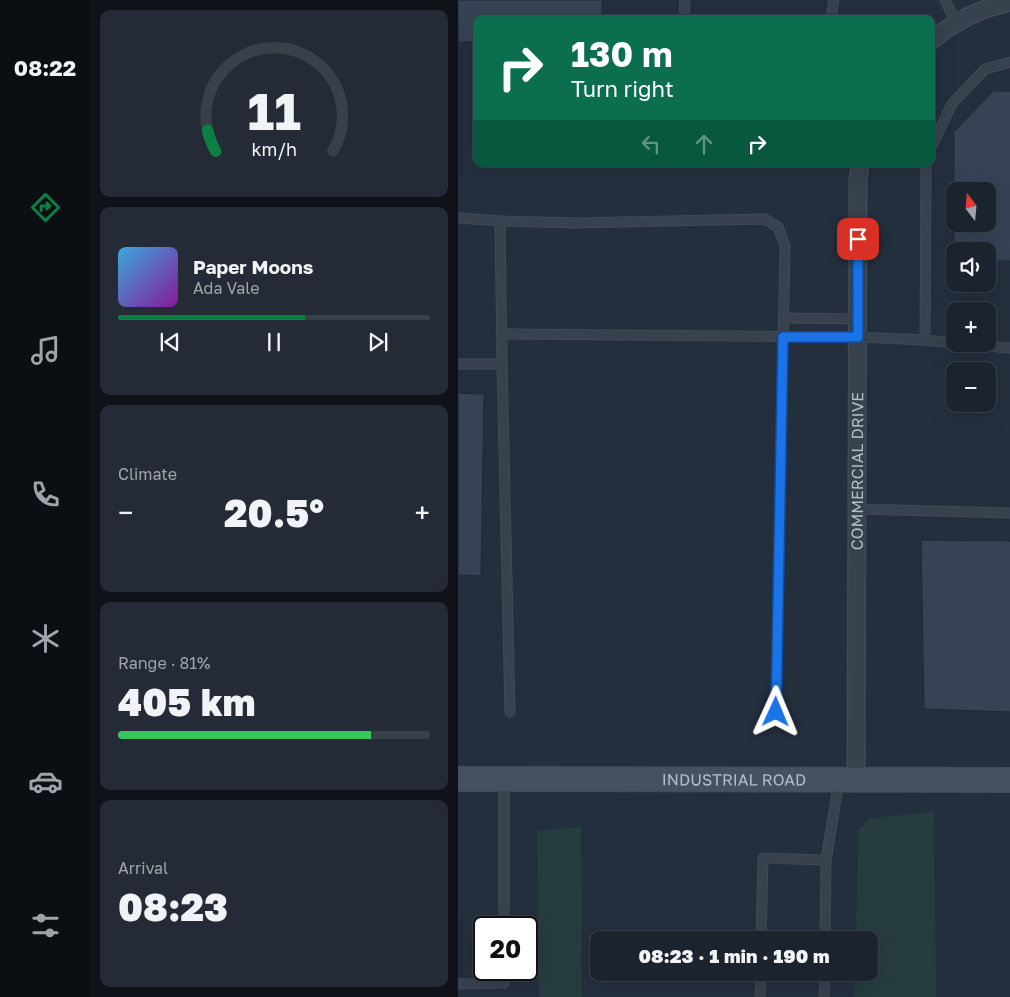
<!DOCTYPE html>
<html lang="en">
<head>
<meta charset="utf-8">
<style>
  body { margin:0; font-family:"Golos Text",sans-serif; background:#242b36; color:#f1f3f6; height:100vh; display:flex; flex-direction:column; font-size:19px; white-space:nowrap }
  * { box-sizing:border-box; margin:0 }
  p { font-size:16px; color:#a0a4aa }
  .icon { flex:none; width:28px; height:28px; fill:none; stroke:currentColor; stroke-width:2; stroke-linecap:round; stroke-linejoin:round }
  .map { position:relative; flex:1; overflow:hidden }
  .panel { display:flex; flex-direction:column; gap:10px; padding:10px; background:#0f1319; width:368px }
  .panel>* { flex:none }
  .banner { position:absolute; left:15px; top:15px; width:462px; height:152px; border-radius:10px; box-shadow:0 5px 20px #0002,0 0 0 1px #39404a; background:#0b6e4f; color:#fff; overflow:hidden }
  .needle { width:32px; rotate:344deg }
  .buttons { position:absolute; left:488px; top:182px; display:grid; gap:10px }
  .buttons a { display:grid; place-items:center; width:50px; height:50px; border-radius:10px; background:#1b232e; box-shadow:0 5px 20px #0002,0 0 0 1px #39404a; font-size:25px }
  .speed { position:absolute; left:15px; top:916px; display:flex; gap:10px; font-size:25px; font-weight:700; text-align:center }
  .speed>* { display:grid; place-content:center; width:65px; height:65px; border-radius:50%; background:#1b232e; box-shadow:0 5px 20px #0002,0 0 0 1px #39404a; line-height:1 }
  .speed .limit { border:2px solid #111; border-radius:8px; background:#fff; color:#111 }
  .pin { position:absolute; display:grid; place-items:center; width:42px; height:42px; color:#fff; margin:-21px; border-radius:10px; box-shadow:0 2px 8px #0006 }
  .me { position:absolute; width:55px; margin:-28px; rotate:1deg; stroke-linejoin:round; filter:drop-shadow(0 0 4px #0008) }
  .turn { display:flex; align-items:center; gap:18px; height:105px; padding:0 15px; font-size:22px }
  .turn .icon { width:65px; height:65px; stroke-width:2.5 }
  .turn b { display:block; font-size:35px; line-height:42px }
  .lanes { display:flex; align-items:center; height:48px; padding:0 15px; background:#0003; justify-content:center; gap:25px; direction:ltr }
  .lanes .off { opacity:.35 }
  .big { font-size:38px; font-weight:800; line-height:1.1 }
  .panel .tile { flex:1; display:flex; flex-direction:column; justify-content:center; gap:8px; min-width:0; padding:0 18px; border-radius:10px; background:#242b36 }
  .panel .dial { align-items:center; gap:0 }
  .dial svg { height:130px; overflow:visible; fill:none; stroke:#39404a; stroke-width:7; stroke-linecap:round; text-anchor:middle }
  .dial text { fill:#f1f3f6; stroke:none }
  .song { display:flex; align-items:center; gap:15px }
  .cover { width:60px; height:60px; border-radius:8px; background:linear-gradient(135deg,hsl(200 70% 55%),hsl(290 70% 35%)) }
  .played { height:5px; border-radius:2px; background:linear-gradient(90deg,#0b8043 60%,#39404a 60%) }
  .keys { display:flex; justify-content:space-around; direction:ltr }
  .heat { display:flex; justify-content:space-between; align-items:center; font-size:28px; direction:ltr }
  .charge { height:8px; border-radius:4px; background:linear-gradient(90deg,#34c759 81%,#39404a 0) }
  .trip { position:absolute; left:132px; top:931px; width:288px; height:50px; border-radius:10px; background:#1b232e; box-shadow:0 5px 20px #0002,0 0 0 1px #39404a; font-weight:800; line-height:50px; text-align:center }
  main { display:flex; flex:1; min-height:0 }
  .tabs { display:flex; flex-direction:column; width:90px; justify-content:space-around; align-items:center; background:#0b0e12; color:#a0a4aa }
  .tabs .icon { width:35px; height:35px }
  .tabs .active { color:#0b8043 }
  .tabs b { font-size:22px; color:#f1f3f6 }
  .map>svg:first-child { display:block }
  .green { fill:#263c3f }
  .building { fill:#364354; stroke:#1f2835 }
  .lines { fill:none; stroke-linecap:round; stroke-linejoin:round }
  .lane-casing { stroke:#414a57; stroke-width:11 }
  .street-casing { stroke:#414a57; stroke-width:19 }
  .secondary-casing { stroke:#414a57; stroke-width:26 }
  .lane { stroke:#38414e; stroke-width:9 }
  .street { stroke:#38414e; stroke-width:16 }
  .secondary { stroke:#465061; stroke-width:24 }
  .route-casing { stroke:#114b97; stroke-width:12 }
  .route { stroke:#1a73e8; stroke-width:9 }
  .labels { text-anchor:middle; stroke-width:5; stroke-linejoin:round; paint-order:stroke }
  .street-label { font-size:16px; fill:#b4bcc9; stroke:#1d2633 }
</style>
</head>
<body>
<main>
<nav class="tabs">
<b>08:22</b>
<svg class="icon active" aria-label="directions" viewBox="0 0 24 24"><path d="M12 3l9 9-9 9-9-9zM9 14v-3h6M13 9l2 2-2 2"/></svg>
<svg class="icon" aria-label="music" viewBox="0 0 24 24"><path d="M9 18V5l10-2v13"/><circle cx="6" cy="18" r="3"/><circle cx="16" cy="16" r="3"/></svg>
<svg class="icon" aria-label="phone" viewBox="0 0 24 24"><path d="M5 4h4l2 5-3 2q2 4 5 5l2-3 5 2v4C11 20 4 13 5 4z"/></svg>
<svg class="icon" aria-label="climate" viewBox="0 0 24 24"><path d="M12 3v18M4 7l16 10M4 17L20 7"/></svg>
<svg class="icon" aria-label="car" viewBox="0 0 24 24"><path d="M5 17H2v-5l4-1 3-4h7l3 4 3 1v5h-3M9 17h6M6 11h13"/><circle cx="7" cy="17" r="2"/><circle cx="17" cy="17" r="2"/></svg>
<svg class="icon" aria-label="filters" viewBox="0 0 24 24"><path d="M4 7h16M4 17h16"/><circle cx="9" cy="7" r="2"/><circle cx="15" cy="17" r="2"/></svg>
</nav>
<section class="panel">
<div class="tile dial"><svg viewBox="0 0 100 80">
<path d="M14 69A42 42 0 1 1 86 69"/>
<path d="M14 69A42 42 0 0 1 9 56" stroke="#0b8043"/>
<text x="50" y="56" font-size="32" font-weight="700">11</text>
<text x="50" y="72" font-size="11">km/h</text>
</svg></div>
<div class="tile">
<div class="song"><i class="cover"></i><div><b>Paper Moons</b><p>Ada Vale</p></div></div>
<div class="played"></div>
<div class="keys"><svg class="icon" aria-label="previous" viewBox="0 0 24 24"><path d="M18 5L8 12l10 7zM5 5v14"/></svg><svg class="icon" aria-label="pause" viewBox="0 0 24 24"><path d="M8 5v14M16 5v14"/></svg><svg class="icon" aria-label="next" viewBox="0 0 24 24"><path d="M6 5l10 7-10 7zM19 5v14"/></svg></div>
</div>
<div class="tile"><p>Climate</p>
<div class="heat"><a>−</a><b class="big">20.5°</b><a>+</a></div>
</div>
<div class="tile"><p>Range · 81%</p><b class="big">405 km</b><div class="charge"></div></div>
<div class="tile"><p>Arrival</p><b class="big">08:23</b></div>
</section>
<div class="map">
<svg width="553" height="997" viewBox="0 0 553 997">
  <rect width="100%" height="100%" fill="#242f3e"/>
  <g class="green">
    <path d="M476,812L478,997H396L397,973L411,972V940H398L400,831L412,818Z"/>
    <path d="M123,827L124,997H81L79,831Z"/>
  </g>
  <g class="building">
    <path d="M0,0H144V19H19V42H0Z"/>
    <path d="M535,91H553V261H529V251H496V224H529V191H496V132Z"/>
    <path d="M0,393L26,394L23,576L0,575Z"/>
    <path d="M463,540L553,541V712L466,709Z"/>
  </g>
  <g class="lines">
    <g class="lane-casing">
      <g id="lane">
        <path d="M487,0L498,23"/>
        <path d="M226,19L227,0"/>
        <path d="M373,19L376,0"/>
        <path d="M474,145L494,104L527,69L553,62"/>
        <path d="M0,218L42,221L44,364H0"/>
        <path d="M42,221L118,223L307,219L320,227L327,246L318,712"/>
        <path d="M326,318L400,319"/>
        <path d="M43,334L400,337L467,340L496,343"/>
        <path d="M467,340L468,164"/>
        <path d="M506,344L553,348"/>
        <path d="M44,364L52,712"/>
        <path d="M399,509L553,513"/>
        <path d="M46,928V779"/>
        <path d="M303,940L305,858L368,860"/>
        <path d="M367,940L368,860L381,780"/>
        <path d="M0,984L46,983V970"/>
        <path d="M302,997L303,972"/>
        <path d="M366,997L367,972"/>
      </g>
    </g>
    <g class="street-casing">
      <g id="street">
        <path d="M474,40C499,20 521,9 553,2"/>
        <path id="s1" d="M398,780L400,179L402,164"/>
      </g>
    </g>
    <g class="secondary-casing">
      <g id="secondary">
        <path id="s2" d="M0,779L553,780"/>
      </g>
    </g>
    <use href="#lane" class="lane"/>
    <use href="#street" class="street"/>
    <use href="#secondary" class="secondary"/>
  </g>
  <g class="lines">
    <g class="route-casing">
      <path id="route" d="M318,712L325,337H400V239"/>
    </g>
    <use href="#route" class="route"/>
  </g>
  <g class="labels">
    <g class="street-label">
      <text dy="6" stroke="none"><textPath href="#s1" startOffset="309">COMMERCIAL DRIVE</textPath></text>
      <text dy="6" stroke="none"><textPath href="#s2" startOffset="276">INDUSTRIAL ROAD</textPath></text>
    </g>
  </g>
</svg>
<div class="buttons">
<a><svg class="needle" viewBox="-14 -14 28 28"><path d="M0-13l5 13h-10z" fill="#e53935"/><path d="M0 13l5-13h-10z" fill="#a0a4aa"/></svg></a>
<a><svg class="icon" aria-label="sound" viewBox="0 0 24 24"><path d="M4 9h4l5-4v14l-5-4H4zM17 9q2 3 0 6"/></svg></a>
<a>+</a>
<a>−</a>
</div>
<div class="speed"><div class="limit">20</div></div>
<div class="pin" style="left:400px;top:239px;background:#d93025"><svg class="icon" aria-label="arrive" viewBox="0 0 24 24"><path d="M6 21V4h12l-3 4 3 4H6"/></svg></div>
<svg class="me" style="left:318px;top:712px" viewBox="-20 -20 40 40"><path d="M0-17L14 15 0 8-14 15z" fill="#1a73e8" stroke="#fff" stroke-width="4"/></svg>
<div class="trip">08:23 · 1 min · 190 m</div>
<div class="banner">
<div class="turn"><svg class="icon" aria-label="right" viewBox="0 0 24 24"><path d="M7 20v-9h11M14 6l5 5-5 5"/></svg><div><b>130 m</b>Turn right</div></div>
<div class="lanes"><svg class="icon off" aria-label="left" viewBox="0 0 24 24"><path d="M17 20v-9H6M10 6l-5 5 5 5"/></svg><svg class="icon off" aria-label="ahead" viewBox="0 0 24 24"><path d="M12 20V5M6 11l6-6 6 6"/></svg><svg class="icon" aria-label="right" viewBox="0 0 24 24"><path d="M7 20v-9h11M14 6l5 5-5 5"/></svg></div>
</div>
</div>
</main>
</body>
</html>
